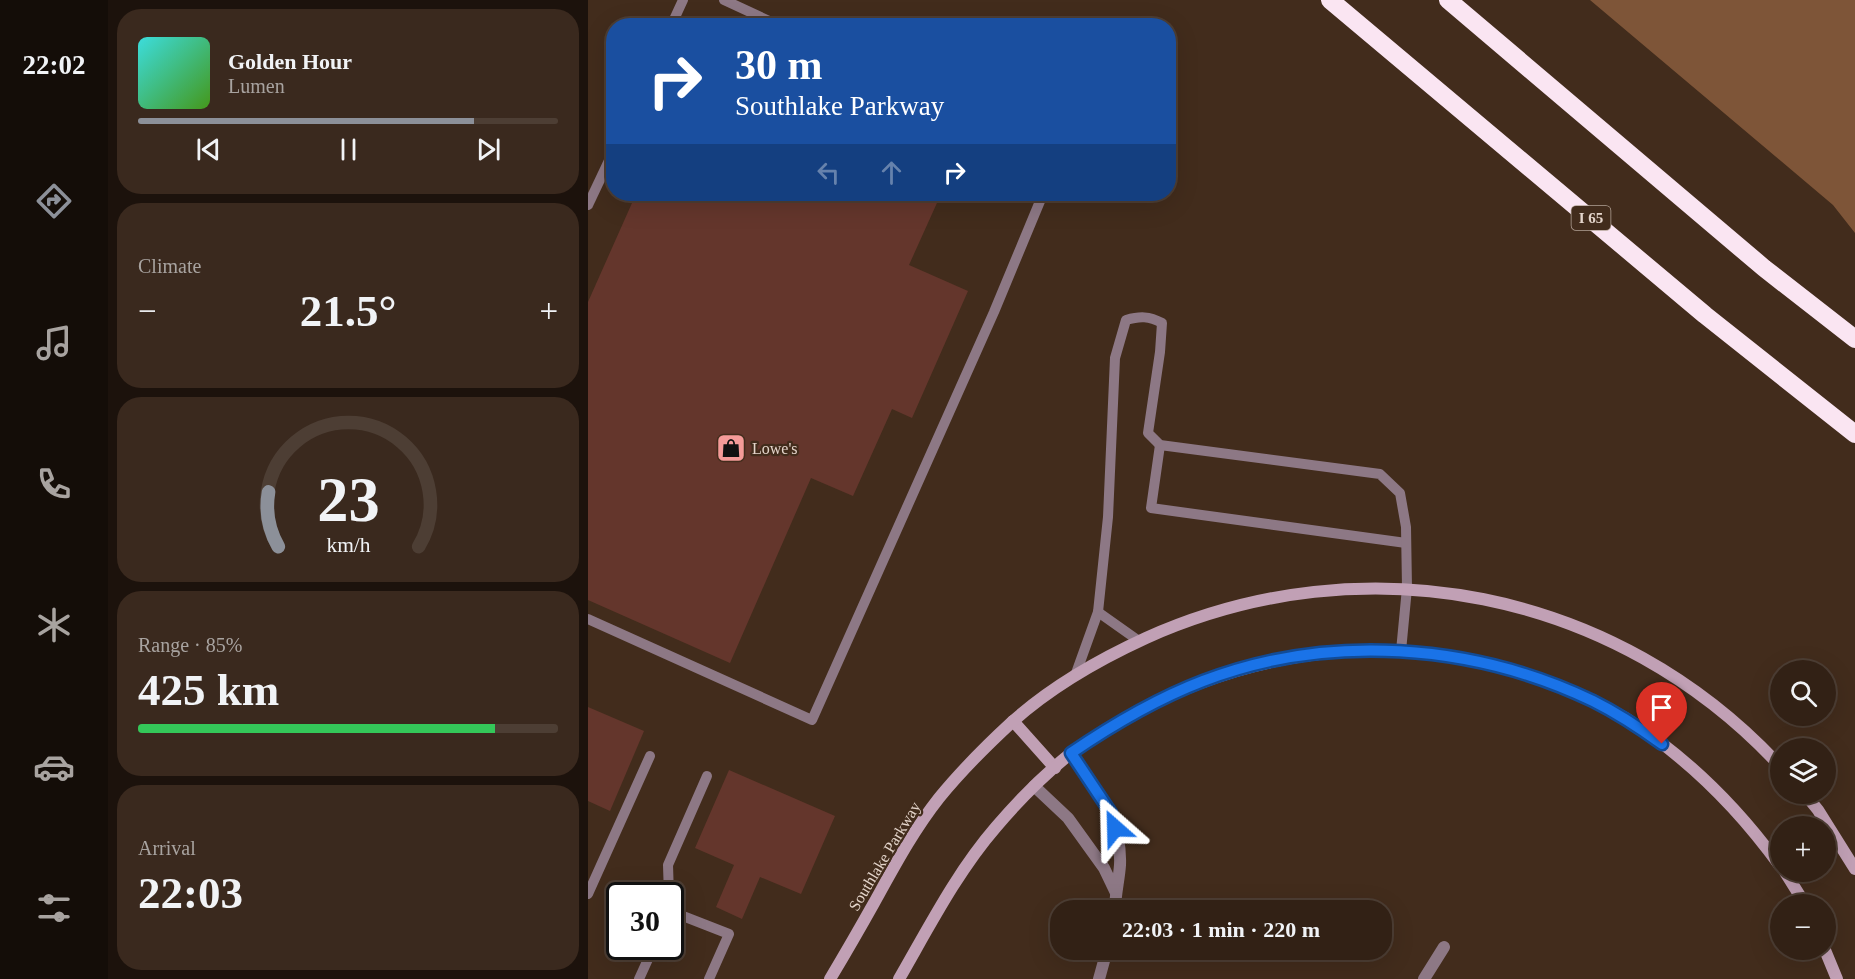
<!DOCTYPE html>
<html lang="en">
<head>
<meta charset="utf-8">
<style>
  body { margin:0; font-family:Georgia,serif; background:#3a291e; color:#f1f3f6; height:100vh; display:flex; flex-direction:column; font-size:22px; white-space:nowrap }
  * { box-sizing:border-box; margin:0 }
  p { font-size:20px; color:#a8a3a0 }
  .icon { flex:none; width:33px; height:33px; fill:none; stroke:currentColor; stroke-width:2; stroke-linecap:round; stroke-linejoin:round }
  .map { position:relative; flex:1; overflow:hidden }
  .drawer { display:flex; flex-direction:column; gap:9px; padding:9px; background:#1c120c; width:480px }
  .drawer>* { flex:none }
  .guide { position:absolute; left:18px; top:18px; width:570px; height:183px; border-radius:24px; box-shadow:0 6px 24px #0002,0 0 0 2px #4d3e34; background:#1a4fa0; color:#fff; overflow:hidden }
  .fabs { position:absolute; left:1182px; top:660px; display:grid; gap:12px }
  .fabs a { display:grid; place-items:center; width:66px; height:66px; border-radius:50%; background:#322115; box-shadow:0 6px 24px #0002,0 0 0 2px #4d3e34; font-size:30px }
  .speed { position:absolute; left:18px; top:882px; display:flex; gap:12px; font-size:30px; font-weight:700; text-align:center }
  .speed>* { display:grid; place-content:center; width:78px; height:78px; border-radius:50%; background:#322115; box-shadow:0 6px 24px #0002,0 0 0 2px #4d3e34; line-height:1 }
  .speed .limit { border:3px solid #111; border-radius:9px; background:#fff; color:#111 }
  .pin { position:absolute; display:grid; place-items:center; width:51px; height:51px; color:#fff; margin:-62px -26px; border-radius:50% 50% 50% 0; rotate:-45deg; box-shadow:0 0 6px #0007 }
  .pin .icon { rotate:45deg }
  .me { position:absolute; width:66px; margin:-33px; rotate:335deg; stroke-linejoin:round; filter:drop-shadow(0 0 4px #0008) }
  .turn { display:flex; align-items:center; gap:21px; height:126px; padding:0 30px; font-size:27px }
  .turn .icon { width:78px; height:78px; stroke-width:2.5 }
  .turn b { display:block; font-size:42px; line-height:51px }
  .lanes { display:flex; align-items:center; height:57px; padding:0 30px; background:#0003; justify-content:center; gap:30px; direction:ltr }
  .lanes .off { opacity:.35 }
  .big { font-size:45px; font-weight:700; line-height:1.1 }
  .drawer .card { flex:1; display:flex; flex-direction:column; justify-content:center; gap:9px; min-width:0; padding:0 21px; border-radius:24px; background:#3a291e }
  .drawer .dial { align-items:center; gap:0 }
  .dial svg { height:156px; overflow:visible; fill:none; stroke:#4d3e34; stroke-width:7; stroke-linecap:round; text-anchor:middle }
  .dial text { fill:#f1f3f6; stroke:none }
  .song { display:flex; align-items:center; gap:18px }
  .cover { width:72px; height:72px; border-radius:9px; background:linear-gradient(135deg,hsl(180 70% 55%),hsl(100 70% 35%)) }
  .played { height:6px; border-radius:3px; background:linear-gradient(90deg,#8c9099 80%,#4d3e34 80%) }
  .keys { display:flex; justify-content:space-around; direction:ltr }
  .heat { display:flex; justify-content:space-between; align-items:center; font-size:33px; direction:ltr }
  .charge { height:9px; border-radius:4px; background:linear-gradient(90deg,#34c759 85%,#4d3e34 0) }
  .trip { position:absolute; left:462px; top:900px; width:342px; height:60px; border-radius:24px; background:#322115; box-shadow:0 6px 24px #0002,0 0 0 2px #4d3e34; font-weight:700; line-height:60px; text-align:center }
  main { display:flex; flex:1; min-height:0 }
  .tab-bar { display:flex; flex-direction:column; width:108px; justify-content:space-around; align-items:center; background:#140d08; color:#a8a3a0 }
  .tab-bar .icon { width:42px; height:42px }
  .tab-bar .current { color:#8c9099 }
  .tab-bar b { font-size:27px; color:#f1f3f6 }
  .map>svg:first-child { display:block }
  .forest { fill:#7e5538 }
  .building { fill:#64362c }
  .lines { fill:none; stroke-linecap:round; stroke-linejoin:round }
  .lane { stroke:#8d7885; stroke-width:10 }
  .street { stroke:#8d7885; stroke-width:12 }
  .secondary { stroke:#c1a0b5; stroke-width:12 }
  .highway { stroke:#fae5f2; stroke-width:18 }
  .route-casing { stroke:#114b97; stroke-width:15 }
  .route { stroke:#1a73e8; stroke-width:10 }
  .labels { text-anchor:middle; stroke-width:4.5; stroke-linejoin:round; paint-order:stroke }
  .shield { fill:#422c1c; stroke:#b3a296; stroke-width:1.5 }
  .shield-label { font-size:15px; font-weight:bold; fill:#e4d5cb }
  .poi-label { font-size:16px; fill:#e4d5cb; stroke:#422c1c; text-anchor:start }
  .street-label { font-size:16px; fill:#e4d5cb; stroke:#422c1c }
</style>
</head>
<body>
<main>
<nav class="tab-bar">
<b>22:02</b>
<svg class="icon current" aria-label="directions" viewBox="0 0 24 24"><path d="M12 3l9 9-9 9-9-9zM9 14v-3h6M13 9l2 2-2 2"/></svg>
<svg class="icon" aria-label="music" viewBox="0 0 24 24"><path d="M9 18V5l10-2v13"/><circle cx="6" cy="18" r="3"/><circle cx="16" cy="16" r="3"/></svg>
<svg class="icon" aria-label="phone" viewBox="0 0 24 24"><path d="M5 4h4l2 5-3 2q2 4 5 5l2-3 5 2v4C11 20 4 13 5 4z"/></svg>
<svg class="icon" aria-label="climate" viewBox="0 0 24 24"><path d="M12 3v18M4 7l16 10M4 17L20 7"/></svg>
<svg class="icon" aria-label="car" viewBox="0 0 24 24"><path d="M5 17H2v-5l4-1 3-4h7l3 4 3 1v5h-3M9 17h6M6 11h13"/><circle cx="7" cy="17" r="2"/><circle cx="17" cy="17" r="2"/></svg>
<svg class="icon" aria-label="filters" viewBox="0 0 24 24"><path d="M4 7h16M4 17h16"/><circle cx="9" cy="7" r="2"/><circle cx="15" cy="17" r="2"/></svg>
</nav>
<section class="drawer">
<div class="card">
<div class="song"><i class="cover"></i><div><b>Golden Hour</b><p>Lumen</p></div></div>
<div class="played"></div>
<div class="keys"><svg class="icon" aria-label="previous" viewBox="0 0 24 24"><path d="M18 5L8 12l10 7zM5 5v14"/></svg><svg class="icon" aria-label="pause" viewBox="0 0 24 24"><path d="M8 5v14M16 5v14"/></svg><svg class="icon" aria-label="next" viewBox="0 0 24 24"><path d="M6 5l10 7-10 7zM19 5v14"/></svg></div>
</div>
<div class="card"><p>Climate</p>
<div class="heat"><a>−</a><b class="big">21.5°</b><a>+</a></div>
</div>
<div class="card dial"><svg viewBox="0 0 100 80">
<path d="M14 69A42 42 0 1 1 86 69"/>
<path d="M14 69A42 42 0 0 1 9 41" stroke="#8c9099"/>
<text x="50" y="56" font-size="32" font-weight="700">23</text>
<text x="50" y="72" font-size="11">km/h</text>
</svg></div>
<div class="card"><p>Range · 85%</p><b class="big">425 km</b><div class="charge"></div></div>
<div class="card"><p>Arrival</p><b class="big">22:03</b></div>
</section>
<div class="map">
<svg width="1267" height="979" viewBox="0 0 1267 979">
  <rect width="100%" height="100%" fill="#422c1c"/>
  <path class="forest" d="M1002,0H1267V233L1245,205Z"/>
  <g class="building">
    <path d="M48,194H353L321,265L380,291L324,418L304,409L265,496L223,478L142,663L0,600V302Z"/>
    <path d="M0,707L56,731L22,811L0,801Z"/>
    <path d="M141,770L247,816L213,894L172,877L154,919L128,907L146,865L107,848Z"/>
  </g>
  <g class="lines">
    <g class="lane">
      <path d="M136,0L192,26"/>
      <path d="M83,26L95,0"/>
      <path d="M0,205L26,150"/>
      <path d="M572,445L563,508L818,543"/>
      <path d="M510,612L551,641"/>
      <path d="M0,619L224,720L406,312L455,194"/>
      <path d="M487,676L510,612L520,517L527,358L538,320C552,316 561,316 574,323L572,352L560,433L572,445L792,474L812,493L818,527L819,588L813,651"/>
      <path d="M0,894L62,756"/>
      <path d="M81,896L80,865L119,776"/>
      <path d="M82,911L141,934L121,979"/>
      <path d="M51,979L66,946"/>
    </g>
    <g class="street">
      <path d="M483,753C507,790 534,818 532,865C531,880 527,895 527,910"/>
      <path d="M446,786L480,818L516,868L528,893"/>
      <path d="M511,979L519,950"/>
      <path d="M836,979L856,947"/>
    </g>
    <g class="secondary">
      <path d="M425,721L467,768"/>
      <path d="M1217,794L1230,810L1267,869"/>
      <path d="M1197,872L1217,904"/>
      <path d="M1237,950L1249,979"/>
      <path d="M242,979C257,954 272,928 286,903C306,867 325,831 351,798C373,771 398,746 424,722C463,687 510,660 558,638C776,540 1029,590 1192,766"/>
      <path d="M311,979C341,927 369,872 408,827C430,801 456,775 482,754C501,739 522,727 542,716C675,641 834,629 975,688C997,697 1019,707 1039,719C1100,758 1150,808 1192,866"/>
    </g>
    <g class="highway">
      <path d="M742,0L1117,315L1267,434"/>
      <path d="M860,0L1176,268L1267,339"/>
    </g>
  </g>
  <g class="lines">
    <g class="route-casing">
      <path id="route" d="M527,828L523,813L483,753C524,725 568,699 615,681C740,633 884,643 1005,701C1029,713 1052,728 1074,744"/>
    </g>
    <use href="#route" class="route"/>
  </g>
  <defs>
    <g id="shop-square" transform="scale(1.5)"><rect x="-9" y="-9" width="18" height="18" rx="4" fill="#f59b99" stroke="#422c1c"/><path d="M-5-2.5h2.3a2.7 3.5 0 0 1 5.4 0H5L5.5 6h-11ZM-1.5-2.5h3a1.5 2.3 0 0 0-3 0Z" fill="#111"/></g>
  </defs>
  <g fill-rule="evenodd">
    <use href="#shop-square" x="143" y="448"/>
  </g>
  <g class="labels">
    <rect class="shield" x="983.5" y="206" width="39" height="24" rx="4.5"/>
    <g class="shield-label">
      <text x="1003" y="223">I 65</text>
    </g>
    <g class="poi-label">
      <text x="164" y="454">Lowe's</text>
    </g>
    <g class="street-label">
      <text transform="translate(296 856) rotate(-59)" y="6">Southlake Parkway</text>
    </g>
  </g>
</svg>
<div class="fabs">
<a><svg class="icon" aria-label="search" viewBox="0 0 24 24"><circle cx="10" cy="10" r="6"/><path d="M15 15l6 6"/></svg></a>
<a><svg class="icon" aria-label="layers" viewBox="0 0 24 24"><path d="M12 4l9 5-9 5-9-5zM3 14l9 5 9-5"/></svg></a>
<a>+</a>
<a>−</a>
</div>
<div class="speed"><div class="limit">30</div></div>
<div class="pin" style="left:1074px;top:744px;background:#d93025"><svg class="icon" aria-label="arrive" viewBox="0 0 24 24"><path d="M6 21V4h12l-3 4 3 4H6"/></svg></div>
<svg class="me" style="left:527px;top:828px" viewBox="-20 -20 40 40"><path d="M0-17L14 15 0 8-14 15z" fill="#1a73e8" stroke="#fff" stroke-width="4"/></svg>
<div class="trip">22:03 · 1 min · 220 m</div>
<div class="guide">
<div class="turn"><svg class="icon" aria-label="right" viewBox="0 0 24 24"><path d="M7 20v-9h11M14 6l5 5-5 5"/></svg><div><b>30 m</b>Southlake Parkway</div></div>
<div class="lanes"><svg class="icon off" aria-label="left" viewBox="0 0 24 24"><path d="M17 20v-9H6M10 6l-5 5 5 5"/></svg><svg class="icon off" aria-label="ahead" viewBox="0 0 24 24"><path d="M12 20V5M6 11l6-6 6 6"/></svg><svg class="icon" aria-label="right" viewBox="0 0 24 24"><path d="M7 20v-9h11M14 6l5 5-5 5"/></svg></div>
</div>
</div>
</main>
</body>
</html>
